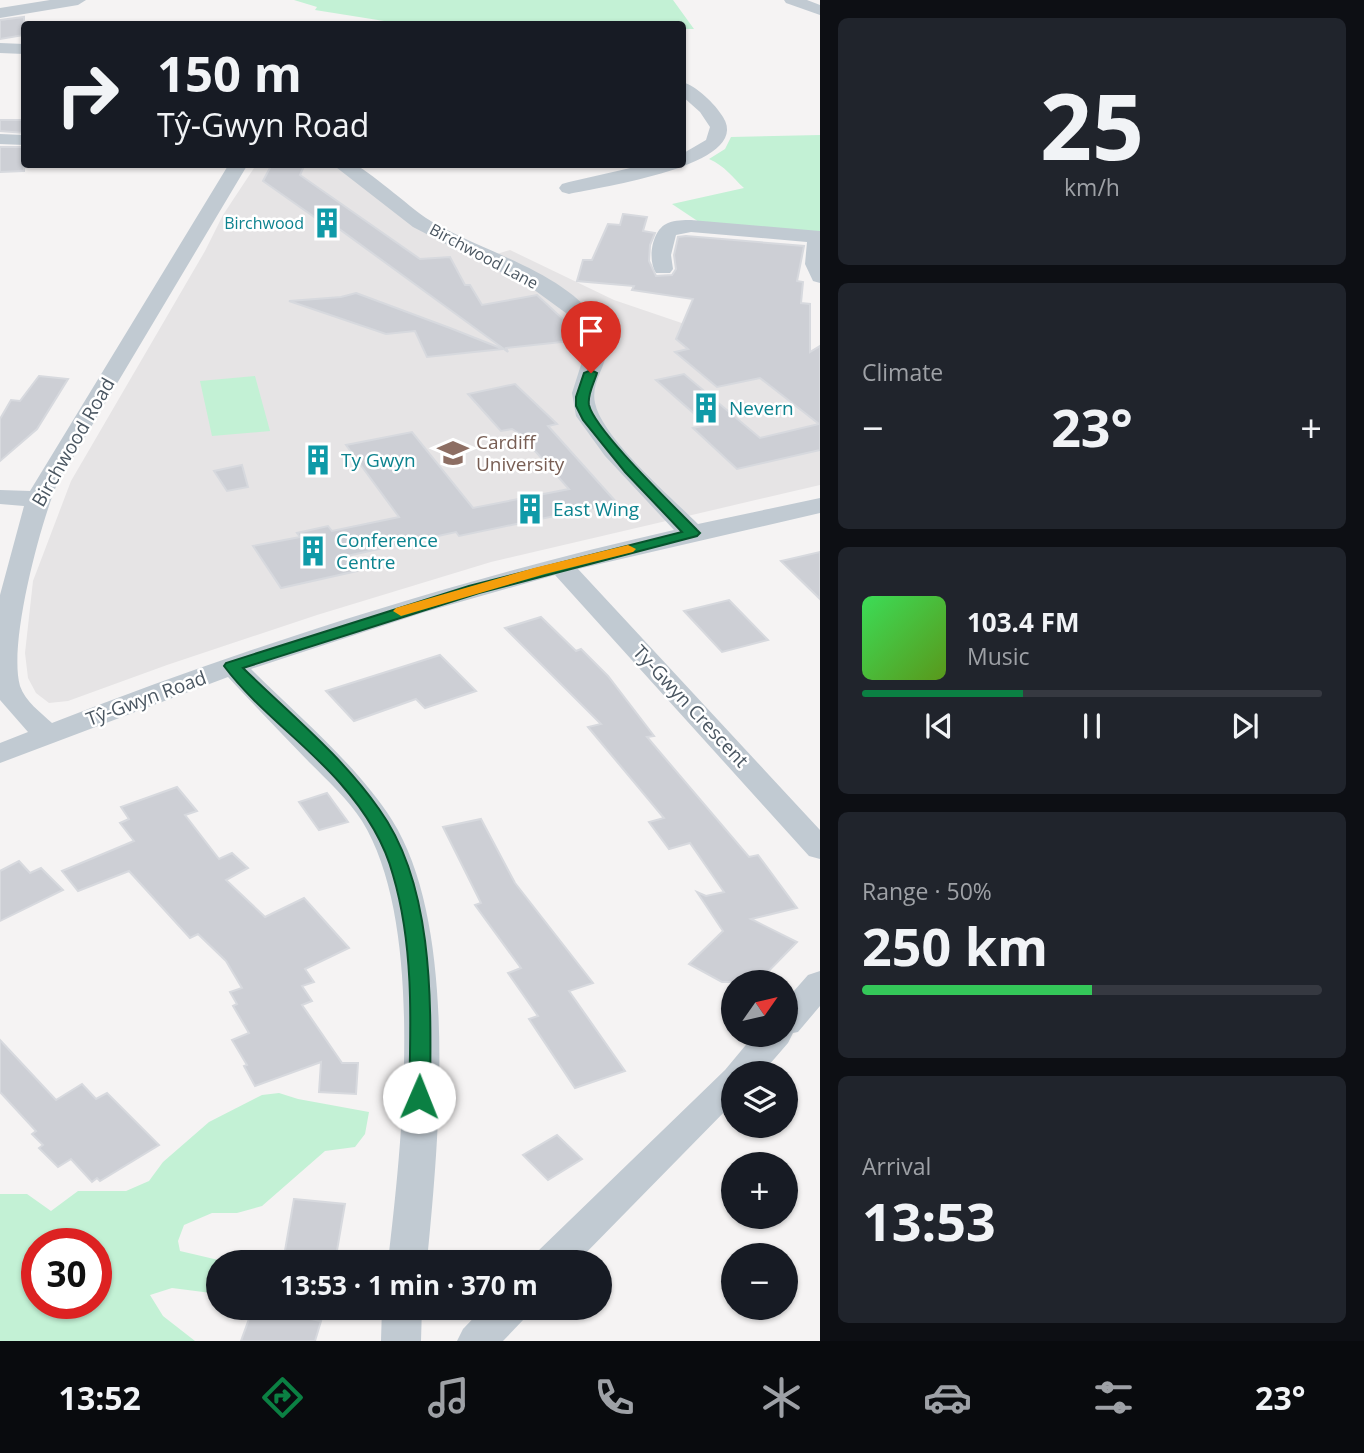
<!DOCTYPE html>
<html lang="en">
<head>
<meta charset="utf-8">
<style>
  body { margin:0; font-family:"Open Sans",sans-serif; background:#20242c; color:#f1f3f6; height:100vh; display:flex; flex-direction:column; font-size:26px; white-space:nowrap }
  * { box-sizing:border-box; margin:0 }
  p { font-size:23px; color:#9ea1a6 }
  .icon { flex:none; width:38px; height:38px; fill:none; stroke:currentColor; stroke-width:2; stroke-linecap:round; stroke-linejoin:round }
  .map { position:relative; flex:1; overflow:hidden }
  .sheet { display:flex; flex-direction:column; gap:18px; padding:18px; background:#0d0f14; width:544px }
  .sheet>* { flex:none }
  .hud { position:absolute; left:21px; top:21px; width:665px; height:147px; border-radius:7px; box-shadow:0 2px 5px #0004; background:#171b24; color:#f1f3f6; overflow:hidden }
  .needle { width:46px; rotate:56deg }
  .controls { position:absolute; left:721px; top:970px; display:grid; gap:14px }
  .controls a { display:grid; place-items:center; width:77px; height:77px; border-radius:50%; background:#171b24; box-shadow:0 2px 5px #0004; font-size:35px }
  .speed { position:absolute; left:21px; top:1228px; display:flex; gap:14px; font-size:35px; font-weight:700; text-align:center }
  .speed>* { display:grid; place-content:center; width:91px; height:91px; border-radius:50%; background:#171b24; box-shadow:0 2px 5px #0004; line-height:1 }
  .speed .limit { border:10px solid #d22; background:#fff; color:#111 }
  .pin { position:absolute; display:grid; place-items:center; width:60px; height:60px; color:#fff; margin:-72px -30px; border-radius:50% 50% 50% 0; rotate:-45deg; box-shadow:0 0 7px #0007 }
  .pin .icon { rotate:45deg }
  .me { position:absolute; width:77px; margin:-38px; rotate:1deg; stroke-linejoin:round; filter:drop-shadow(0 0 5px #0008) }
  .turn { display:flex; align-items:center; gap:24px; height:147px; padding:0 21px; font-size:32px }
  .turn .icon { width:91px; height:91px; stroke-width:2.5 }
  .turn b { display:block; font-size:49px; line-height:60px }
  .big { font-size:52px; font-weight:700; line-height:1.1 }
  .sheet .tile { flex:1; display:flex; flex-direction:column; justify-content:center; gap:10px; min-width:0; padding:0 24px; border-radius:10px; background:#20242c }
  .sheet .dial { align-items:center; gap:0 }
  .dial b { font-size:91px; line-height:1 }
  .song { display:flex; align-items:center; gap:21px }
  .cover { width:84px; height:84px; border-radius:10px; background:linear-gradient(135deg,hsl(130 70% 55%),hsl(90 70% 35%)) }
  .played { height:7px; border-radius:4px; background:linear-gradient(90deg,#0b8043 35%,#363941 35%) }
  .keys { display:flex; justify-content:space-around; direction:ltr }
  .heat { display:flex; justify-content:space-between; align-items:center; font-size:38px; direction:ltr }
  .charge { height:10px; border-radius:5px; background:linear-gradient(90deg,#34c759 50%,#363941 0) }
  .trip { position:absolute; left:206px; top:1250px; width:406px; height:70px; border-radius:35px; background:#171b24; box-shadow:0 2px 5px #0004; font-weight:700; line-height:70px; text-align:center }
  .tab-bar { display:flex; height:112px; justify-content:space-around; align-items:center; background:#090b0e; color:#9ea1a6 }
  .tab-bar .icon { width:49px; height:49px }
  .tab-bar .current { color:#0b8043 }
  .tab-bar b { font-size:32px; color:#f1f3f6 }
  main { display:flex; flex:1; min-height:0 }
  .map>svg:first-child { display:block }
  .education { fill:#e6e4e5 }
  .green { fill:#c3f1d5; fill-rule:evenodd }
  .building { fill:#cdcfd5; stroke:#d7d9de; stroke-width:2 }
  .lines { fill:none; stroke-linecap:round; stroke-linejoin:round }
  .minor { fill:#c1cad2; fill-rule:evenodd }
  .route { fill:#0b8043; stroke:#07532c; stroke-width:2 }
  .slow { fill:#f59e0b }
  .labels { text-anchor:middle; stroke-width:5; stroke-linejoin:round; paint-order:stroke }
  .far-culture-label { font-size:16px; fill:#0d838f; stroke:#fff; text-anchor:end }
  .far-street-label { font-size:16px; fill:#4a5661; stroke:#fff }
  .culture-label { font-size:19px; fill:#0d838f; stroke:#fff; text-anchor:start }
  .street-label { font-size:19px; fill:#4a5661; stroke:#fff }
  .education-label { font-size:19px; fill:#785e54; stroke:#fff; text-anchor:start }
</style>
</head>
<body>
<main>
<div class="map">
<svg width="820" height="1341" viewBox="0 0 820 1341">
  <rect width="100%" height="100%" fill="#f5f3f3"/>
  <path class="education" d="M256,165H335L374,193L493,255L510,250L614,300L820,370V485L491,562L317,615L167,665L68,701L49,703L36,693L28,678L25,653L33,581L71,481L205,251L223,215Z"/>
  <g class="green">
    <path d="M294,0H673L694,29H683L682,24H403L315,10L317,7Z"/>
    <path d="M820,135V232L699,222L672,204L744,188C732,177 725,166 709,159L725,149L731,137Z"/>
    <path d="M255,376L270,431L212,436L200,381Z"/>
    <path d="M279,1093L298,1099L369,1112L365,1134L355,1147L325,1151L262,1206L237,1213H212L184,1225L178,1241L180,1251L227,1262H219V1294L172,1288L150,1295L163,1316L195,1341H0V1194H27L51,1211L78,1191H126L149,1181L163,1162L209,1122L262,1095ZM96,1244V1304H37V1244Z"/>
  </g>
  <g class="building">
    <path d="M24,17V35L0,39V20Z"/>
    <path d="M0,120H24V133L0,131Z"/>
    <path d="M0,147H24V171L0,172Z"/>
    <path d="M272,164H305L300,175L420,259L450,257L465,285H470L482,305L537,295L579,334L581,340L506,348L508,352L335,226L330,228L263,181Z"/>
    <path d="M623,214L647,217L643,231L655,233L650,245L649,261L656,276L672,275L676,269L674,255L678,237L686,236L804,246L797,281L803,282L801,303L810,304V352L820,346V450L737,469L693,428L707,425L656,380L684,374L760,438L819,424L760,378L717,387L675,352L688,349L676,339L693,299L632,290L634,286L577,281L583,260H592L608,224L620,225Z"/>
    <path d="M356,293L450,328L503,349L427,357L415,331L386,334L289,301L341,297Z"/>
    <path d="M39,376L68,379L37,429L0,461V419L11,400L20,401Z"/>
    <path d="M515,384L557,424L548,426L617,503L459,536L456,532L347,556L357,571L281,588L253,546L300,537L297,533L328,526L332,531L399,517L346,445L412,432L473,508L569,489L520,434L512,429L501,431L468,394Z"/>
    <path d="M242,465L248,487L227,491L214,471Z"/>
    <path d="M820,552V599L781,561Z"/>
    <path d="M729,600L768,640L722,652L684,611Z"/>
    <path d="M541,617L576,651L581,649L608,676L654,736L647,737L749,857L758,855L797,908L751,919L797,942L758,982H722L689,964L723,931L697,892L706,896L724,892L690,843L669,849L649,822L664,818L588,727L601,724L505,628Z"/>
    <path d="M440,655L476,691L425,708L416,699L354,721L326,691Z"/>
    <path d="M177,787L197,811L185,815L219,859L232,853L248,868L226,880L265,917L304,898L349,948L305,969L314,982L302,986L312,1001L302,1005L342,1063H358L356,1094L319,1092L321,1062L255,1086L244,1066L247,1065L232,1040L249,1033L233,1006L237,1004L230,992L242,988L226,961L198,934L190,938L129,871L78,891L62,871L134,841L120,823L129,819L121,807Z"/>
    <path d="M327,793L348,822L319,830L299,802Z"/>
    <path d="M481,819L515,883L593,983L569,991L625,1071L575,1088L529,1019L538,1016L508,973L521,968L475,905L481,903L443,827Z"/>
    <path d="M19,861L30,873L41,868L63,890L0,921V871Z"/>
    <path d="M0,1040L56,1100L82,1084L96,1099L107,1093L159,1145L100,1181L97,1178L92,1182L71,1159L58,1167L39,1148L43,1145L32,1134L36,1131L0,1092Z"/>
    <path d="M557,1135L582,1159L548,1180L523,1155Z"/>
    <path d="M294,1199L345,1204L335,1262H283Z"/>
    <path d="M253,1308L321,1321L315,1341H241Z"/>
  </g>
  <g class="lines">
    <g class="minor">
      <path d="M50,0H86L78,5L0,18V8Z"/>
      <path d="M784,0H807L820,5V15L786,3Z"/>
      <path d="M0,43L24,44V54L0,53Z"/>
      <path d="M682,82C697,86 715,104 723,117C754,166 598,187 569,194L562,192L559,188L562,184L569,182L648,164H682V154L706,140L710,127L700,112L682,96Z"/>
      <path d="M0,134L24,135V145L0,144Z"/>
      <path d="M229,164H248L57,484C40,525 8,644 20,686C25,701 41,713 52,723C254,644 463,578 674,530L605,456L576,416L572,393L586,349L580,328L570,316L533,289L413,227L332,164C338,164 348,163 353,164C366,168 411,208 426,218C479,252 569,271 601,327C619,359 589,375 595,403C602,438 672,498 698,524L820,498V513L578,569L820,830V859L809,856L555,575L425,612L251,669C297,715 358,766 392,820C459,927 439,1138 427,1262H388C402,1143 426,925 362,821C348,799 328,781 309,762C282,734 255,706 228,677L0,763V743L28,732L0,700V595L24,506L0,504V490L30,491Z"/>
      <path d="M691,220L820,231V283L813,281L805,264L807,242L691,232L676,235L671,255L673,269L670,273H656C647,260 652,229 668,223C675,220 684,220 691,220Z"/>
      <path d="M820,971V1006L798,1032L793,1033L788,1043L762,1073H733V1103L577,1262H533L538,1251L725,1070L755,1034H786V1000L808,975Z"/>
      <path d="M382,1307H422L421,1341H381Z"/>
      <path d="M484,1307H530L524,1319L503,1341H457L463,1329Z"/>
    </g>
  </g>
  <path class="route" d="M591,370L597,373C594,383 587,395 589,405C595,431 676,508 697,530L700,533L697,536L479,593L243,668C289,713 342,756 379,809C435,886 431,1006 430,1097L427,1103L419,1105L412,1103L409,1097C411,1024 414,946 393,875C384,841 363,809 340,783C305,743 256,709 224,666L226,663L469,586L682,532L625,472L583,420L576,406V397L584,373Z"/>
  <path class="slow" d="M628,545L636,549L633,552L545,574L401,616L393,611L396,608L534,568Z"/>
  <defs>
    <g id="building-bare" transform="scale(2.415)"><path d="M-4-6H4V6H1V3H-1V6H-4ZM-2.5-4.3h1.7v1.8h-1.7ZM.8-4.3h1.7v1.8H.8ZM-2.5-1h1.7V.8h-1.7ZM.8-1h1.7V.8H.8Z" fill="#0f9aa8" stroke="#fff" stroke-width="2.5" paint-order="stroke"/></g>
    <g id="university-bare" transform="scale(2.415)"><path d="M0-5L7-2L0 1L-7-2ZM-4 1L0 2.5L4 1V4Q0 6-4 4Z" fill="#8d6e63" stroke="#fff" stroke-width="2.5" paint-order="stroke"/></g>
  </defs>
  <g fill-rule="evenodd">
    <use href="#building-bare" x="327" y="223"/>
    <use href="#building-bare" x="706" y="408"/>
    <use href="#university-bare" x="453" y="453"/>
    <use href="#building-bare" x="318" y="460"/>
    <use href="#building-bare" x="530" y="509"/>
    <use href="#building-bare" x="313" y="551"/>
  </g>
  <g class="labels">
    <g class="far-culture-label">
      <text x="304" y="229">Birchwood</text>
    </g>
    <g class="far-street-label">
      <text transform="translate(484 256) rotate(28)" y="6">Birchwood Lane</text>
    </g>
    <g class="culture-label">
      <text x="729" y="415">Nevern</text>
      <text x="341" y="467">Ty Gwyn</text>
      <text x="553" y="516">East Wing</text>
      <text x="336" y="547">Conference<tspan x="336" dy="22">Centre</tspan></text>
    </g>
    <g class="street-label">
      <text transform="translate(73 442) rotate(-60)" y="7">Birchwood Road</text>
      <text transform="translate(146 698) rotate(-20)" y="7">Tŷ-Gwyn Road</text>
      <text transform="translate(691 706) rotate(47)" y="7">Ty-Gwyn Crescent</text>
    </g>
    <g class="education-label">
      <text x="476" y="449">Cardiff<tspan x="476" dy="22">University</tspan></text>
    </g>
  </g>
</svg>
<div class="controls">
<a><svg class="needle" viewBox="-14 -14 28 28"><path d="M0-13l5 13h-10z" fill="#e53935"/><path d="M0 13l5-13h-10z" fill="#9ea1a6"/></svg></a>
<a><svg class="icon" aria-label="layers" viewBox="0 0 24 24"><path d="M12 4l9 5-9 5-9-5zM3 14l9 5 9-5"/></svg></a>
<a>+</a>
<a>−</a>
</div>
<div class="speed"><div class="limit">30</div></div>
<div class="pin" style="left:591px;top:373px;background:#d93025"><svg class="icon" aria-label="arrive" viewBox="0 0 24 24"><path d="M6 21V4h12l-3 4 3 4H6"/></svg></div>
<svg class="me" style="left:419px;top:1097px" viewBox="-20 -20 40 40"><circle r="19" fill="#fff"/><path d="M0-13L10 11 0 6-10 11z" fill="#0b8043"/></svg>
<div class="trip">13:53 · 1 min · 370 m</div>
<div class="hud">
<div class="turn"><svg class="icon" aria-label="right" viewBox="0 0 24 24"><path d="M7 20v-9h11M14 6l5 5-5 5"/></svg><div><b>150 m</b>Tŷ-Gwyn Road</div></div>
</div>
</div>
<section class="sheet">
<div class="tile dial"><b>25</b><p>km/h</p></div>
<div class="tile"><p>Climate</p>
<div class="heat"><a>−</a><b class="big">23°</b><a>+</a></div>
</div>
<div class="tile">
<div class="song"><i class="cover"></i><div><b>103.4 FM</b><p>Music</p></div></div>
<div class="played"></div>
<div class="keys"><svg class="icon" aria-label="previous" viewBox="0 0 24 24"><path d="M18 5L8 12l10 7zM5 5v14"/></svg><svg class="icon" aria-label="pause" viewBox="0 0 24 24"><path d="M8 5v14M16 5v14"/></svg><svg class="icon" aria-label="next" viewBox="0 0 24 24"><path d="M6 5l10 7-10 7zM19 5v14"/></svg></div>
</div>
<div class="tile"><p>Range · 50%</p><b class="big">250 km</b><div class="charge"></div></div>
<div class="tile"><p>Arrival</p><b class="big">13:53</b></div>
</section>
</main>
<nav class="tab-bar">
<b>13:52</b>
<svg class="icon current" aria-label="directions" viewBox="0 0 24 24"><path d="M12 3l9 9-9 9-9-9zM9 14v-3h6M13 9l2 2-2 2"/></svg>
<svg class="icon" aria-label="music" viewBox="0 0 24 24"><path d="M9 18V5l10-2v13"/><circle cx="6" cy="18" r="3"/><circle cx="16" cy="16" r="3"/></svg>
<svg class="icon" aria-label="phone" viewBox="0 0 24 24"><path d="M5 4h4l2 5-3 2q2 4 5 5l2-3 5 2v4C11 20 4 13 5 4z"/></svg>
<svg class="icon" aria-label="climate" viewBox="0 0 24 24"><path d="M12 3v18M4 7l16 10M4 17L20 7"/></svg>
<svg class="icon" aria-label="car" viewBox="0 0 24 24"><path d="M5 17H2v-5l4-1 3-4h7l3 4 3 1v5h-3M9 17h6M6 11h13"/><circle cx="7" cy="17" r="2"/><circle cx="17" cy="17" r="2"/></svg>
<svg class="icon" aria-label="filters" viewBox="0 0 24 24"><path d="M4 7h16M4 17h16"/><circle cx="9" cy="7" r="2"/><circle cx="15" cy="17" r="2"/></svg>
<b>23°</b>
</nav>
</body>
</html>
